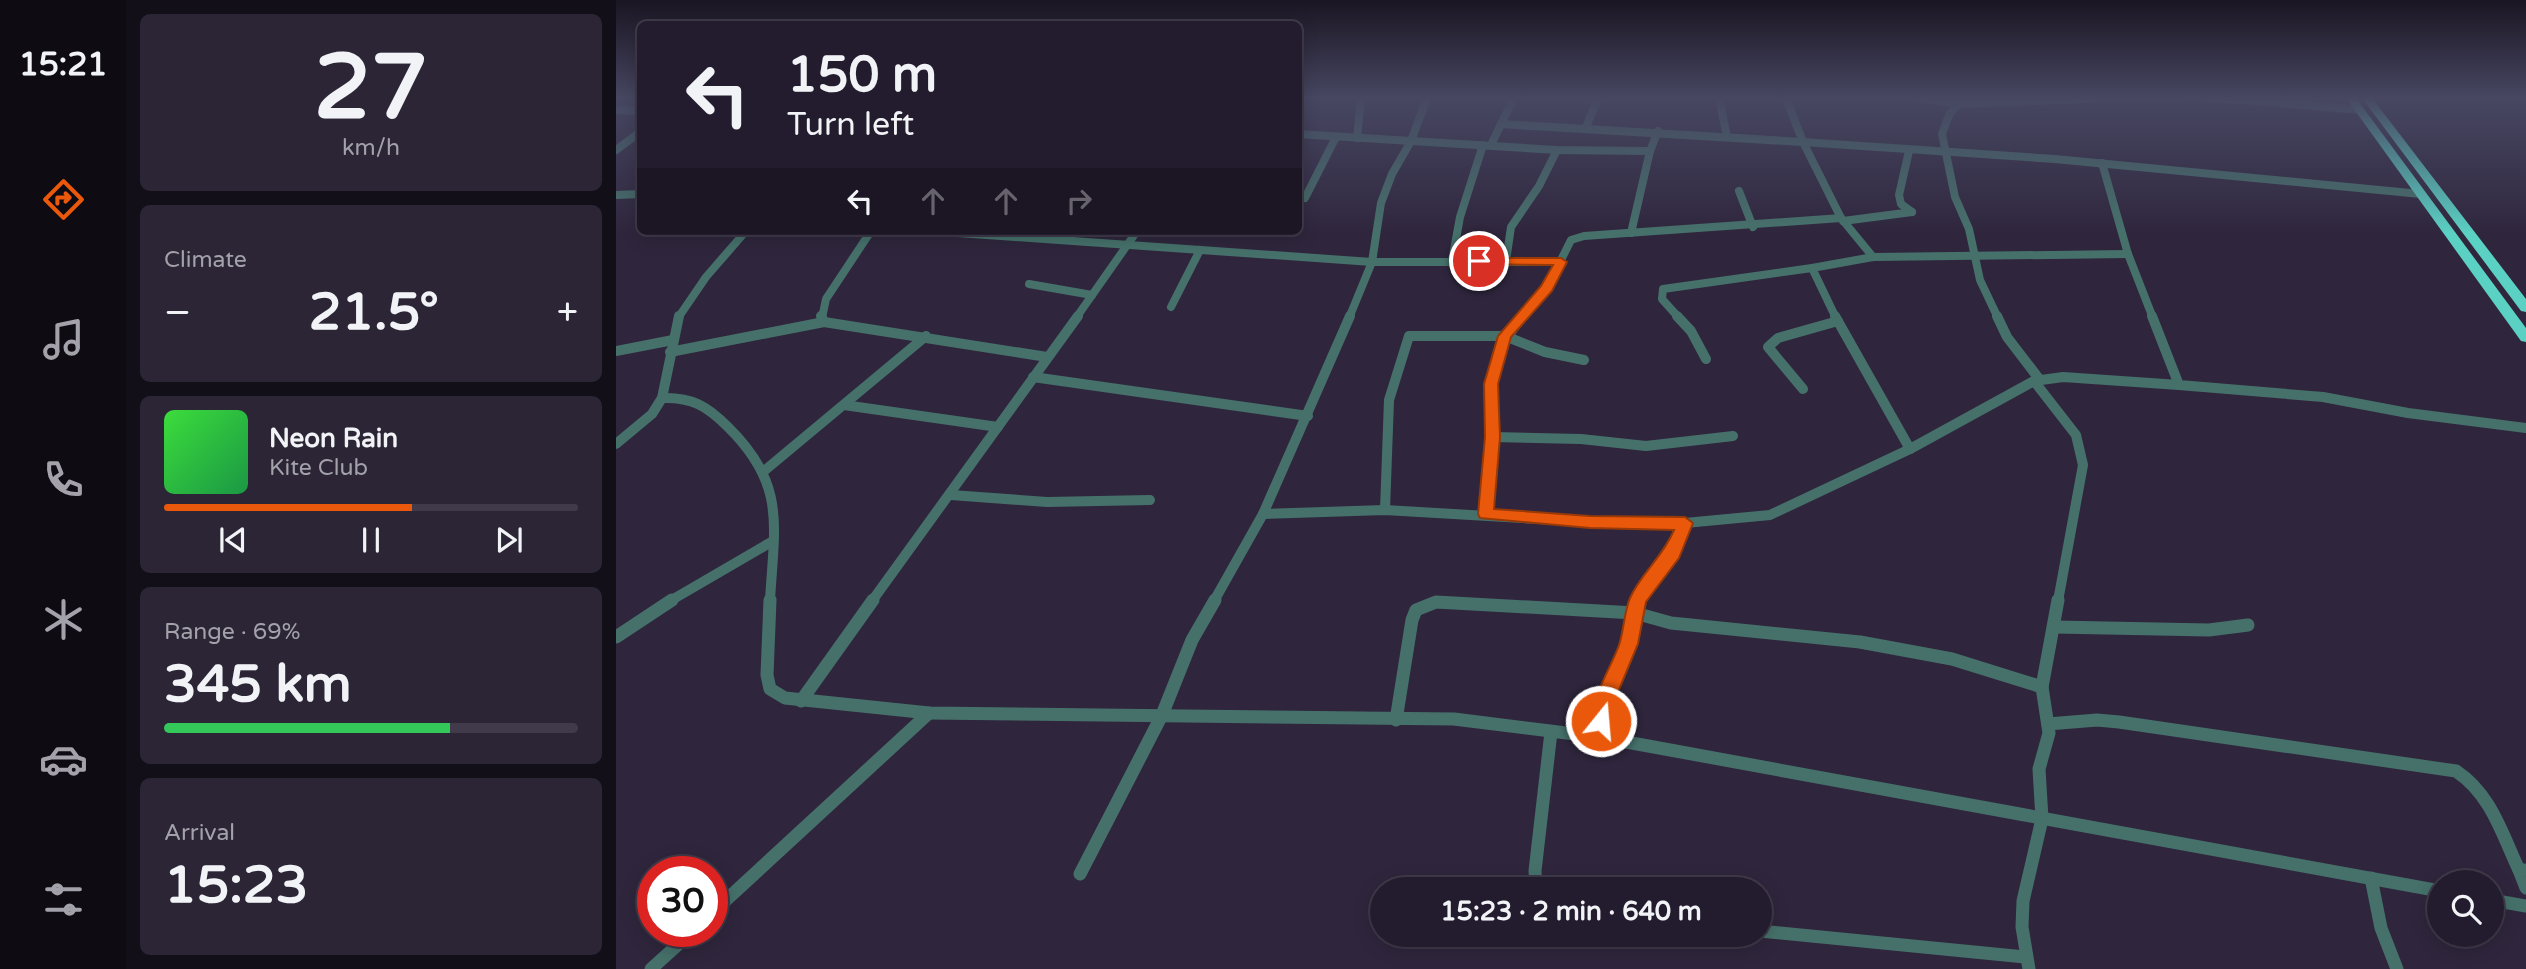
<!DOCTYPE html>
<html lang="en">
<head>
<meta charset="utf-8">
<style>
  body { margin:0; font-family:"Varela Round",sans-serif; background:#2b2536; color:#f1f3f6; height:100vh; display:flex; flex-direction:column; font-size:26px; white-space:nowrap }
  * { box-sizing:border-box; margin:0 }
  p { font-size:23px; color:#a3a1aa }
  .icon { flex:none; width:38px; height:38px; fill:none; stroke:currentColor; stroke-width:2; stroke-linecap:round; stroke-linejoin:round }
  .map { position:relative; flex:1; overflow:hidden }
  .sheet { display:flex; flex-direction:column; gap:14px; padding:14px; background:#130f19; width:490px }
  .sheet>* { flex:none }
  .hud { position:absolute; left:21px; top:21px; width:665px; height:214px; border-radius:10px; box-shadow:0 4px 18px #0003,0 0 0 2px #403a4a; background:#231c2e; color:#f1f3f6; overflow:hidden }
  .buttons { position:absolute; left:1811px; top:870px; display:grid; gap:14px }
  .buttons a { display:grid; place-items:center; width:77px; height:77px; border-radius:50%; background:#231c2e; box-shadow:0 4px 18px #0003,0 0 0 2px #403a4a; font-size:35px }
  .speed { position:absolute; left:21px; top:856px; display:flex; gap:14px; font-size:35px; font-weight:700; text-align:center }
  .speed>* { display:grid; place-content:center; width:91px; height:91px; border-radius:50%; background:#231c2e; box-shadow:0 4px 18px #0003,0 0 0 2px #403a4a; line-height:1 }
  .speed .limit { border:10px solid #d22; background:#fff; color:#111 }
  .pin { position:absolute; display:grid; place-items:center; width:60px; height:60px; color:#fff; margin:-30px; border:4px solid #fff; border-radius:50%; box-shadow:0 2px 7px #0007 }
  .me { position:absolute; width:77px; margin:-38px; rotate:17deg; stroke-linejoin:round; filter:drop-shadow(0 0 5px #0008) }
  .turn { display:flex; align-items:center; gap:24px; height:147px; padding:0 35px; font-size:32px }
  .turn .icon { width:91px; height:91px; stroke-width:2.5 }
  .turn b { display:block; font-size:49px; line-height:60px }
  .lanes { display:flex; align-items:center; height:66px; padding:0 35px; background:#0003; justify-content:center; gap:35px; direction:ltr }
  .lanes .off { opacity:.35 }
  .big { font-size:52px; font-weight:700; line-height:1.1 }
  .sheet .widget { flex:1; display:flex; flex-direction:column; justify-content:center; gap:10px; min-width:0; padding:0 24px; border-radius:10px; background:#2b2536 }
  .sheet .dial { align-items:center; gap:0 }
  .dial b { font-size:91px; line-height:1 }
  .song { display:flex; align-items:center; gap:21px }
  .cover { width:84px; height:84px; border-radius:10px; background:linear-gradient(135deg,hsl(120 70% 55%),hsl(140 70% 35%)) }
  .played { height:7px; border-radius:4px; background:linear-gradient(90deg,#ea580c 60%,#403a4a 60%) }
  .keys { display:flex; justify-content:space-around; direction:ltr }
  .heat { display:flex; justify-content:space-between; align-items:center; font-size:38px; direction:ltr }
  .charge { height:10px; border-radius:5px; background:linear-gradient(90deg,#34c759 69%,#403a4a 0) }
  .trip { position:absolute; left:754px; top:877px; width:402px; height:70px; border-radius:35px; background:#231c2e; box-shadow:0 4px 18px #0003,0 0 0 2px #403a4a; font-weight:700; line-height:70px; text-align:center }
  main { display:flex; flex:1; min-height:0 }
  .tab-bar { display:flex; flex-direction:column; width:126px; justify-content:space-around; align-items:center; background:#0e0b12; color:#a3a1aa }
  .tab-bar .icon { width:49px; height:49px }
  .tab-bar .current { color:#ea580c }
  .tab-bar b { font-size:32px; color:#f1f3f6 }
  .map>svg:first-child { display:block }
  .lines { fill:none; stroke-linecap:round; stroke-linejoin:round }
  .minor-far2 { stroke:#46716b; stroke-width:8 }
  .minor-far1 { stroke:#46716b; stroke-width:10 }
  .minor { stroke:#46716b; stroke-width:13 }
  .highway { fill:#5bd1c4; fill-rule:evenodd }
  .route { fill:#ea580c; stroke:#983908; stroke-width:2 }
</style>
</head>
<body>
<main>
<nav class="tab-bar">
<b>15:21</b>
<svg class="icon current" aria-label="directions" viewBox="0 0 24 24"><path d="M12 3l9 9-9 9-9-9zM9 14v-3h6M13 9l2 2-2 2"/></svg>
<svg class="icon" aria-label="music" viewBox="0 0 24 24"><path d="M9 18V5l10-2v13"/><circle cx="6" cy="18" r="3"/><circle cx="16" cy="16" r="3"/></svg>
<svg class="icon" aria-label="phone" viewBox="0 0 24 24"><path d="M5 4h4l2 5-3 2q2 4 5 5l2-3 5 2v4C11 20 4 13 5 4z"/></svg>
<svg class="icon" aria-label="climate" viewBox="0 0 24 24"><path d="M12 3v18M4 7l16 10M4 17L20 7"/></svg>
<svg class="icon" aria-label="car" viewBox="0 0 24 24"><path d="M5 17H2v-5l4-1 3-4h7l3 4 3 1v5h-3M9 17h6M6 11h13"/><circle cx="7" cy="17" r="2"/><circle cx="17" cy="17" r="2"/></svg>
<svg class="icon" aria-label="filters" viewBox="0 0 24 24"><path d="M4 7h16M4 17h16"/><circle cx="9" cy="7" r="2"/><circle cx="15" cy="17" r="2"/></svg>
</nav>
<section class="sheet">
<div class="widget dial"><b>27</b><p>km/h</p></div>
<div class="widget"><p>Climate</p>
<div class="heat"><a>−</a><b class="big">21.5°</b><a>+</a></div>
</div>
<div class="widget">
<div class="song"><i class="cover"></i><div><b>Neon Rain</b><p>Kite Club</p></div></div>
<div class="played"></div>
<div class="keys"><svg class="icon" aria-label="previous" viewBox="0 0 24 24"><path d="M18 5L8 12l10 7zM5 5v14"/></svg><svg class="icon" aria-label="pause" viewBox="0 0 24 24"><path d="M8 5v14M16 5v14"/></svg><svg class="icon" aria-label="next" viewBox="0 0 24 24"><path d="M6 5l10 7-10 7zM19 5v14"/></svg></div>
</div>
<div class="widget"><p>Range · 69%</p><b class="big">345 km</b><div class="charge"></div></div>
<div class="widget"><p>Arrival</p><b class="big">15:23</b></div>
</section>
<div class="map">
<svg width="1910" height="969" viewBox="0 0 1910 969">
  <rect width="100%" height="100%" fill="#2f263d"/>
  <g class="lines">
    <g class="minor-far2">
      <path d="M1103,98L1111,137"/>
      <path d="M1170,98L1187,142L1439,159L1805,194"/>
      <path d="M1304,98L1341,104L1492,98"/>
      <path d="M1347,98L1333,115L1326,134L1339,197L1353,229L1364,280L1382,318"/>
      <path d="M1498,98H1565"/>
      <path d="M1586,98L1630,100L1628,98"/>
      <path d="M1630,100L1744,110"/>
      <path d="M0,110L24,111"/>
      <path d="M885,124L898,98"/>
      <path d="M970,127L982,98"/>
      <path d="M682,134L941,150L1034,151"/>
      <path d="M741,138L745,98"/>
      <path d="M875,145L885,124L1187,142L1225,218L1257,257"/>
      <path d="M0,150L24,132"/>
      <path d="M1293,151L1283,195L1285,204L1296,212"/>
      <path d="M1486,163L1512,254L1537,318"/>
      <path d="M1123,191L1137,227"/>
      <path d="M0,195L24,194"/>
      <path d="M689,198L720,137"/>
      <path d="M1227,221L1296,212"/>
      <path d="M313,231L756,262H945"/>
      <path d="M1015,233L1034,151L1042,131"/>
      <path d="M836,261L844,217L867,145"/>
      <path d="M890,261L895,227L923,186L941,150"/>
      <path d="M413,284L476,295"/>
      <path d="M555,307L584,250"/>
      <path d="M62,318L90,277L130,231"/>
      <path d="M206,318L210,299L255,231"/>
      <path d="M460,318L521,231"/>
      <path d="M733,318L756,262L765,203L776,174L795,141L811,98"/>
      <path d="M905,318L931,288L955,240L968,236L1225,218"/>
      <path d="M1063,318L1046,299L1047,289L1196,268"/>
      <path d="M1220,318L1196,268L1257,257L1512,254"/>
    </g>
    <g class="minor-far1">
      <path d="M205,316L208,322"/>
      <path d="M1061,316L1075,331L1090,359"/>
      <path d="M1219,316L1294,449L1418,381L1447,377L1563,385"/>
      <path d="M1381,316L1391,337L1424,380"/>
      <path d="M1536,316L1563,385L1707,397L1792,413L1910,428"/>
      <path d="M0,351L57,340"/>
      <path d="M54,352L208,322L431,357"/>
      <path d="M417,377L692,416"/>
      <path d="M1418,381L1460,435L1467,465L1442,601"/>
      <path d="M1187,389L1152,347L1162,338L1222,321"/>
      <path d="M46,398C76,397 91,406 112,427C171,485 158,526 154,601"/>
      <path d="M228,405L382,427"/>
      <path d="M876,437L965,439L1030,446L1117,436"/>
      <path d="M0,444L36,414L46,398L63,316"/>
      <path d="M148,471L310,336"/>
      <path d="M335,495L431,502L534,500"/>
      <path d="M769,510L773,400L793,336H889L929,352L968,360"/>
      <path d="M647,514L769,510L974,522L1069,523"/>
      <path d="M870,514C872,489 875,463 876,438C878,387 871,357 907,316"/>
      <path d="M54,601L157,541"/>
      <path d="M256,601L462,316"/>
      <path d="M598,601L647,514L734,316"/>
      <path d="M1022,601L1057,554L1069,523L1154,515L1294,449"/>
    </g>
    <g class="minor">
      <path d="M154,600L151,675L154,689L169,698L313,713L838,719L983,737"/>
      <path d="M1022,600L1013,644L988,704L983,737C1264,786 1543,842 1824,891"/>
      <path d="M1439,627L1593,630L1632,625"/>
      <path d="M0,637L56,600"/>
      <path d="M185,701L257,600"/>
      <path d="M780,720L796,620L800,610L820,602L1019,613L1055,623L1244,642L1336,659L1426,687"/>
      <path d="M1432,724L1481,720L1503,722L1840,771C1875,794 1886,834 1903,870"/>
      <path d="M1908,870H1903L1910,888"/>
      <path d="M464,874L546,715L576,640L599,600"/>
      <path d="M1755,878L1765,928L1781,969"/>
      <path d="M920,889L919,871L935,732"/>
      <path d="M1876,900L1910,906"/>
      <path d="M96,913L313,713"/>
      <path d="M1144,931L1409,957"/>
      <path d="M35,969L77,931"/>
      <path d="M1413,969L1406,927L1407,901L1426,819L1423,769L1433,733L1426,687L1442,600"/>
    </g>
    <g class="highway">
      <path d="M1730,98H1740L1910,328V342L1905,341Z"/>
      <path d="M1746,98H1756L1910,299V312L1905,311Z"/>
    </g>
  </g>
  <linearGradient id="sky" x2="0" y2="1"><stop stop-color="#1a1522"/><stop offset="0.42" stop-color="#474762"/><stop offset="1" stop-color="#474762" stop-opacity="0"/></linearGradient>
  <rect width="1910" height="234" fill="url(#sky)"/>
  <path class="route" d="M863,258H945L951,262L936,291L895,337L882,384L884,437L878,509L974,516L1069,517L1077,523L1063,558L1030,602L1022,644L997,704L992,727L985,729L978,727C969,707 996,666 1003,645C1008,630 1008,612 1014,598C1025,573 1047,557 1058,530L974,528L864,518L862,514L869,437L868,384L882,336L925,286L937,265L859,264L857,261Z"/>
</svg>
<div class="buttons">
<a><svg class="icon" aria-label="search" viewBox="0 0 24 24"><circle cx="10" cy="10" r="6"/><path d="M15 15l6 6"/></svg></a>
</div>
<div class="speed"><div class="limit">30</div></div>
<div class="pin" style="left:863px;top:261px;background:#d93025"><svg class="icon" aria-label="arrive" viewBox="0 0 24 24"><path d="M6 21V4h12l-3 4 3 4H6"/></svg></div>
<svg class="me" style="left:985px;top:721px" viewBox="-20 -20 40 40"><circle r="17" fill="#ea580c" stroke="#fff" stroke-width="3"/><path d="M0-11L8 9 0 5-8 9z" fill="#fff"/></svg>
<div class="trip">15:23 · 2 min · 640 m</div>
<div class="hud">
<div class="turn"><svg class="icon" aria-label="left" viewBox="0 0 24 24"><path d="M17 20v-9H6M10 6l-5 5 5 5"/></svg><div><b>150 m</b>Turn left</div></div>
<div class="lanes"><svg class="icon" aria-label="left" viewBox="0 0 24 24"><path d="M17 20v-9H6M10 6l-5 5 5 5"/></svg><svg class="icon off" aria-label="ahead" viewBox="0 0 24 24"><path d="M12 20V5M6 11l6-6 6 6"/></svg><svg class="icon off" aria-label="ahead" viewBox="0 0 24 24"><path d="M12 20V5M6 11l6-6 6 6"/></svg><svg class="icon off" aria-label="right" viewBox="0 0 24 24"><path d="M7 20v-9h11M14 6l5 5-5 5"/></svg></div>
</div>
</div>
</main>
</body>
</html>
